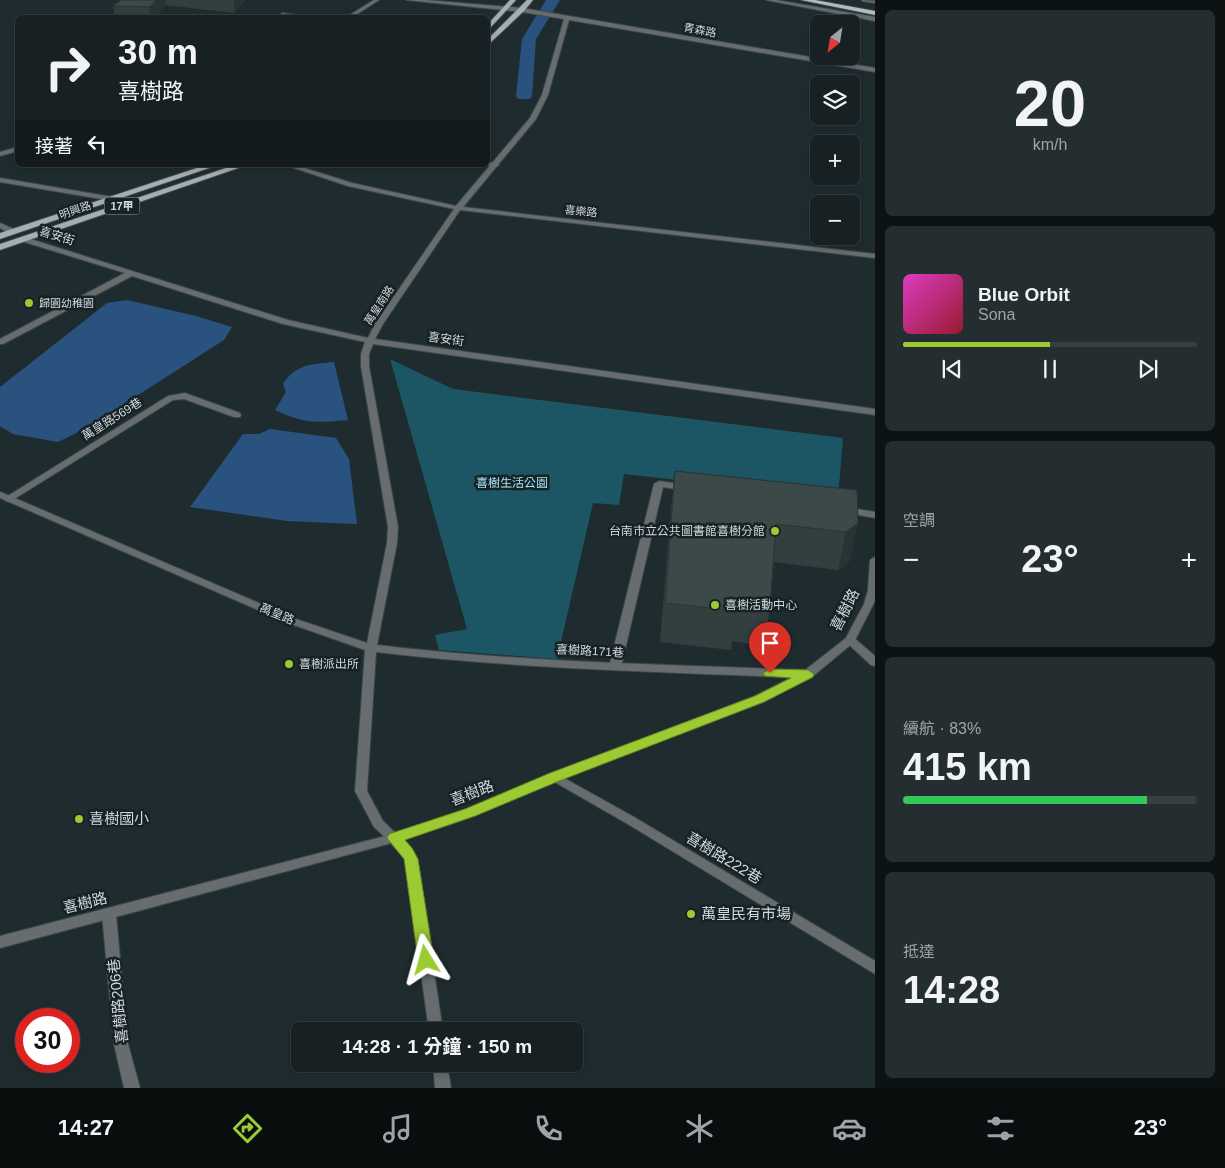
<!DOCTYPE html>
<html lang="zh-TW">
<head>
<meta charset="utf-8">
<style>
  body { margin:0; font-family:Helvetica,"Noto Sans TC",sans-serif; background:#242e30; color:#f1f3f6; height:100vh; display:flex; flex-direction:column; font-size:19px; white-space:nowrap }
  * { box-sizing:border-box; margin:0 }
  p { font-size:16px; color:#9ea3a6 }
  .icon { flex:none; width:28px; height:28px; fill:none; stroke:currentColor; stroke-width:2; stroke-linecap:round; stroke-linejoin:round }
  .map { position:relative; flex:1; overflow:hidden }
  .details { display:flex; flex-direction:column; gap:10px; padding:10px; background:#0d1213; width:350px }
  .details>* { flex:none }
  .top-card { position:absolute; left:15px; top:15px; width:475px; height:152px; border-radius:8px; box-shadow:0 2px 8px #0003,0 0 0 1px #363e41; background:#172123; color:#f1f3f6; overflow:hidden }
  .needle { width:32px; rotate:210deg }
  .controls { position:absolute; left:810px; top:15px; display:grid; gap:10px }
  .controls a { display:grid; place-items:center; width:50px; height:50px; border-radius:8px; background:#172123; box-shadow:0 2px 8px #0003,0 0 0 1px #363e41; font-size:25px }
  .speed { position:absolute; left:15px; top:1008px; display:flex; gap:10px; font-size:25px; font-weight:700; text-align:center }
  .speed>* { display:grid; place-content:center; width:65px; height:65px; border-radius:50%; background:#172123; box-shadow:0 2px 8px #0003,0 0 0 1px #363e41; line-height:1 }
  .speed .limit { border:8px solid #d22; background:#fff; color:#111 }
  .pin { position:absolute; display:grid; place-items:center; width:42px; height:42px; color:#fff; margin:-51px -21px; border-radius:50% 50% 50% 0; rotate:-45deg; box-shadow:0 0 5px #0007 }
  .pin .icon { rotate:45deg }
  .me { position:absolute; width:55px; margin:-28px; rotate:352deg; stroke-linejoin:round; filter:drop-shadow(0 0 4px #0008) }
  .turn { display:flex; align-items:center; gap:18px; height:105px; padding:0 20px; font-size:22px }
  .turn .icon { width:65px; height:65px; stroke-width:2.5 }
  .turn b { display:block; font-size:35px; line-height:42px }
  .then { display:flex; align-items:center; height:48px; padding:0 20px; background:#0003; gap:10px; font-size:19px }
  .big { font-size:38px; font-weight:700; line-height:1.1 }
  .details .card { flex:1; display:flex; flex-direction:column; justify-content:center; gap:8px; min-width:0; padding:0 18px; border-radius:8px; background:#242e30 }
  .details .dial { align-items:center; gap:0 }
  .dial b { font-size:65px; line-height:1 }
  .song { display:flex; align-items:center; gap:15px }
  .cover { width:60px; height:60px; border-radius:8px; background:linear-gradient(135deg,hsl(310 70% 55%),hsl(350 70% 35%)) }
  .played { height:5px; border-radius:2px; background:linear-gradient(90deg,#9cca32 50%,#363e41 50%) }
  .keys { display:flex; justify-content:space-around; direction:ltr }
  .heat { display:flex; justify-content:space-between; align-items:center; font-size:28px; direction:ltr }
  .charge { height:8px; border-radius:4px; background:linear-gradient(90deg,#34c759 83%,#363e41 0) }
  .trip { position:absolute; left:291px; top:1022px; width:292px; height:50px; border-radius:8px; background:#172123; box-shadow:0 2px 8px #0003,0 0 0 1px #363e41; font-weight:700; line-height:50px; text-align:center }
  .tab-bar { display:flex; height:80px; justify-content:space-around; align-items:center; background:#090d0e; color:#9ea3a6 }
  .tab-bar .icon { width:35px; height:35px }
  .tab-bar .current { color:#9cca32 }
  .tab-bar b { font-size:22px; color:#f1f3f6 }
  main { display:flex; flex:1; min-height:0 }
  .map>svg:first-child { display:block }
  .green { fill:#1c5664 }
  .water { fill:#2a527e }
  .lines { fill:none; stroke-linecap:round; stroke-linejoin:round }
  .canal { fill:#2a527e; fill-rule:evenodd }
  .service-casing { stroke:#3b474a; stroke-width:2 }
  .minor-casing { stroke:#3b474a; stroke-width:2 }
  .tertiary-casing { stroke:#3b474a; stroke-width:2 }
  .primary-casing { stroke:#3b474a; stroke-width:2 }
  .trunk-casing { stroke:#3b474a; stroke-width:2 }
  .service { fill:#676c6f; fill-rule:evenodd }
  .minor { fill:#676c6f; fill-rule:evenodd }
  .tertiary { fill:#676c6f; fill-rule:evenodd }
  .primary { fill:#a4afb5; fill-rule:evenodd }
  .trunk { fill:#b0bcc3; fill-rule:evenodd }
  .wall { fill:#333f3f }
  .shaded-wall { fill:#293333 }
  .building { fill:#3b4949; stroke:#293333 }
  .route { fill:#9cca32; stroke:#658320 }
  .poi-dot { fill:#9cca32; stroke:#162225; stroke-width:2 }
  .labels { text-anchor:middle; stroke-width:5; stroke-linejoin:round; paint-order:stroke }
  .far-street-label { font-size:11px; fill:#d0d7da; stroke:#162225 }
  .shield { fill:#162225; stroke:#98a1a4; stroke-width:1 }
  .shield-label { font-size:11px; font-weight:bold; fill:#d0d7da }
  .far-poi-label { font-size:11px; fill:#d0d7da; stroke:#162225; text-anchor:start }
  .street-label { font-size:12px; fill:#d0d7da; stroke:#162225 }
  .park-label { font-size:12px; fill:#a2e4f5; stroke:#162225 }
  .poi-label { font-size:12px; fill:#d0d7da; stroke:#162225; text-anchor:start }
  .near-street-label { font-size:15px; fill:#d0d7da; stroke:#162225 }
  .near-poi-label { font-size:15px; fill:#d0d7da; stroke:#162225; text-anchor:start }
</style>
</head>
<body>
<main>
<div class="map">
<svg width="875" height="1088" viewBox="0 0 875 1088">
  <rect width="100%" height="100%" fill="#1f2c2f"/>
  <path class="green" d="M390,359L453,389L843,438L838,498L624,474L619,505L593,503L557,659L439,650L435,635L467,629Z"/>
  <g class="water">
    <path d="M127,300L196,316L232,327L224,340L88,427L58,442L13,434L0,426V387L107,303Z"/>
    <path d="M334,362L348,420C315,423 305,424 275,410L286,392L283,384C295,364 313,364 334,362Z"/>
    <path d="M270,429L336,438L349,459L357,524L287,521L190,507L243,434H259Z"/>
  </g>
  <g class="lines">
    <path class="canal" d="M546,0H560L536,39L532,96L530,99H518L516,96L522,39Z"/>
    <g class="service-casing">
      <g id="service">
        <path d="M488,162L498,164L499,165L496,167L486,165H488Z"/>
        <path d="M0,178L113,197L116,199L113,201L0,182Z"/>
        <path d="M185,393L240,413L241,415L240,417H234L184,399L173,400L11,501L8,502L3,499L168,396Z"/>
        <path d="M659,481L687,485L692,488L687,491L663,487L621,667L619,670H611L609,667L654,484Z"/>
        <path d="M845,507L875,512V518L842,512L840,510L842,508Z"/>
        <path d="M850,637L854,638L875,656V666L871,665L846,642L845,640Z"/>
        <path d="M555,773L634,817L875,961V974L626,823L551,780L549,777L551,774Z"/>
        <path d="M109,909L114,910L116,914L128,1044L140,1088H124L114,1044L102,914L104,910Z"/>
      </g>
    </g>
    <g class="minor-casing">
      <g id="minor">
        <path d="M374,0H379L351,18H345Z"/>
        <path d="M406,0H425L522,8L875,68V72L569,20L548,95L536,119L463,207L875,254V258L460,210L383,324L375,339L875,409V415L373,344L369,354V366L398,527L397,543L377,645C520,662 664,665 808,670L812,671L814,674L812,677L808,678C664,672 519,669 376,652L367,791L383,821L412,849L417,859L443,1031H429L405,859L389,841L374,827L355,791L365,650L288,623L0,498V492L3,493L296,619L367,643L387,543L388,527L361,366V354L365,342L283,324L132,276L3,344H0V339L125,273L21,241V237H24L288,320L368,338L375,324L454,209L348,186L285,165H295L352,183L456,206L530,118L542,95L564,19L522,12Z"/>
        <path d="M766,0H776L875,17V21Z"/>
        <path d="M862,0L875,1V3L862,1Z"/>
        <path d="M282,13L305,16L307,18L280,16Z"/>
        <path d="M18,147V151L0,156V152Z"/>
        <path d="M0,223L16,230L17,232L10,234L0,228Z"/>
        <path d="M433,1064H447L451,1088H435Z"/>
      </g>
    </g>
    <g class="tertiary-casing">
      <path id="tertiary" d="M875,557V601L854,642L812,677L763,702L559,780L474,816L399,841L0,948V936L393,834L466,810L551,774L755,696L804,671L846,638L864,604L868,590L870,560Z"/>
    </g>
    <g class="primary-casing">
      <g id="primary">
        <path d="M510,0H516L490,28L488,29V24Z"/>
        <path d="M527,0H533L524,11L490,43L488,44V39Z"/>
        <path d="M206,165H218L0,239V233Z"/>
        <path d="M235,165H247L0,250V244Z"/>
      </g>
    </g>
    <g class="trunk-casing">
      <path id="trunk" d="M801,0H815L875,11V15Z"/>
    </g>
    <use href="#service" class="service"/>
    <use href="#minor" class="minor"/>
    <use href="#tertiary" class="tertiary"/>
    <use href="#primary" class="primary"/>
    <use href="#trunk" class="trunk"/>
  </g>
  <g class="wall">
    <path d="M121,0H246L234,13L166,5L153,18H115L113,6Z"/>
    <path d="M675,471L857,490L850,561L838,570L774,562L770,607L764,646L732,641L731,650L660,642L671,508Z"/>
  </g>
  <g class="shaded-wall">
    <path d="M157,0H166V5L153,18H150L149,7Z"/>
    <path d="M234,0H246L234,13Z"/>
    <path d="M858,523L850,561L838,570L846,532Z"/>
  </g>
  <g class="building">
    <path d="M121,0H157L149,7L113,6Z"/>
    <path d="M675,471L857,490L858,523L846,532L776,524L770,607L737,602V611L665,603Z"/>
  </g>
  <path class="route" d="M770,669L808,670L814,674L813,677L764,702L559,781L475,816L405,840L412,848L418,859L434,960L432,965L426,967L420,965L418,960L404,859L387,838L389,834L465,809L550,773L755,696L791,678L765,676L763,673Z"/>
  <g class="poi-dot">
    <circle cx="29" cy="303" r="5"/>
    <circle cx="775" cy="531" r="5"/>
    <circle cx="715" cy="605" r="5"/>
    <circle cx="289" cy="664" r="5"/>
    <circle cx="79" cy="819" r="5"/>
    <circle cx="691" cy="914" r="5"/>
  </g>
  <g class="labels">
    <g class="far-street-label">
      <text transform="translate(700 30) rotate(10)" y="4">青森路</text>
      <text transform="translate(75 210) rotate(-19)" y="4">明興路</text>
      <text transform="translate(581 211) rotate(6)" y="4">喜樂路</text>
      <text transform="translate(379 305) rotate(-57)" y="4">萬皇南路</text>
    </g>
    <rect class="shield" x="104.5" y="197.5" width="35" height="17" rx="4"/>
    <g class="shield-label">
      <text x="122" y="210">17甲</text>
    </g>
    <g class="far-poi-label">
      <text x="39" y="307">歸園幼稚園</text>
    </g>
    <g class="street-label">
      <text transform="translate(57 236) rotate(17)" y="4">喜安街</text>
      <text transform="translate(446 339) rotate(8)" y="4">喜安街</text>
      <text transform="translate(112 419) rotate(-32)" y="4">萬皇路569巷</text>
      <text transform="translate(277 614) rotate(23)" y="4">萬皇路</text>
      <text transform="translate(590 651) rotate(3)" y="4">喜樹路171巷</text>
    </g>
    <g class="park-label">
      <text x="512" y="487">喜樹生活公園</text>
    </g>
    <g class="poi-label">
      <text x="765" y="535" text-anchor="end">台南市立公共圖書館喜樹分館</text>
      <text x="725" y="609">喜樹活動中心</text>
      <text x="299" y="668">喜樹派出所</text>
    </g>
    <g class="near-street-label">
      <text transform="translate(845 610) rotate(-63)" y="5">喜樹路</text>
      <text transform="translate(472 793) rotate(-21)" y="5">喜樹路</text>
      <text transform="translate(724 858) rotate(31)" y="5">喜樹路222巷</text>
      <text transform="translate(85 903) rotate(-14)" y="5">喜樹路</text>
      <text transform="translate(118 1001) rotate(-96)" y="5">喜樹路206巷</text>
    </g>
    <g class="near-poi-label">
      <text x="89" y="824">喜樹國小</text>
      <text x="701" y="919">萬皇民有市場</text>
    </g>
  </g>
</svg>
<div class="controls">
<a><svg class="needle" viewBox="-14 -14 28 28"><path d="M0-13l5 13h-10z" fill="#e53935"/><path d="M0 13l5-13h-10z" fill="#9ea3a6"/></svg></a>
<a><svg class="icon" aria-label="layers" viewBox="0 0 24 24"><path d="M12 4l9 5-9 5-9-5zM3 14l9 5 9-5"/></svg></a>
<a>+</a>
<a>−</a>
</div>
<div class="speed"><div class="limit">30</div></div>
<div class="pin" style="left:770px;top:673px;background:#d93025"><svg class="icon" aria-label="arrive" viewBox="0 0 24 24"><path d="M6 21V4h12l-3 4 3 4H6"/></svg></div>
<svg class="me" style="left:426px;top:960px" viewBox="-20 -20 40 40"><path d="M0-17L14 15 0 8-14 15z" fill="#9cca32" stroke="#fff" stroke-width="4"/></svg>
<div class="trip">14:28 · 1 分鐘 · 150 m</div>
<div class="top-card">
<div class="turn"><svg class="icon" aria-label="right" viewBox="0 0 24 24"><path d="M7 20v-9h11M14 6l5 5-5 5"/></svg><div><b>30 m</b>喜樹路</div></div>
<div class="then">接著<svg class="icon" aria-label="left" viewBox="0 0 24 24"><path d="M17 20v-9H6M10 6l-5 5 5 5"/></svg></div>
</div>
</div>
<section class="details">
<div class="card dial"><b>20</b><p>km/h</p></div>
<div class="card">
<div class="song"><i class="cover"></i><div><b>Blue Orbit</b><p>Sona</p></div></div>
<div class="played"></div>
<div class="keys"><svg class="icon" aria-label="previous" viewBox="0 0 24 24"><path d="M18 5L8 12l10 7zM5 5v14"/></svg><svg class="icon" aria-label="pause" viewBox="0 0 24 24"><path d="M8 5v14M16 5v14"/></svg><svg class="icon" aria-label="next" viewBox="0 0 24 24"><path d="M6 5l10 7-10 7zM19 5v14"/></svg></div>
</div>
<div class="card"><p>空調</p>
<div class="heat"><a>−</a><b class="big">23°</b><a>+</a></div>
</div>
<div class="card"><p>續航 · 83%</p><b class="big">415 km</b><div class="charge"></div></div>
<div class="card"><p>抵達</p><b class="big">14:28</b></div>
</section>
</main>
<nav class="tab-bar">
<b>14:27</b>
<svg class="icon current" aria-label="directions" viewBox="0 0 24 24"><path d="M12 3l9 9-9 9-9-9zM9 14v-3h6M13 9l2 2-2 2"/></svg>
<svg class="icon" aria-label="music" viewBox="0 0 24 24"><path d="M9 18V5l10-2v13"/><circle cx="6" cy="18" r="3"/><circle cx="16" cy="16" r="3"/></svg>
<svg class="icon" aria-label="phone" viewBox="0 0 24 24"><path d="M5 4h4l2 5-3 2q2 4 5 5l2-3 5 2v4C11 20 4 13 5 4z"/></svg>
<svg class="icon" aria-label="climate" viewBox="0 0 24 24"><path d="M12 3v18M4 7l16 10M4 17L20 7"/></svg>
<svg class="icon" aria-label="car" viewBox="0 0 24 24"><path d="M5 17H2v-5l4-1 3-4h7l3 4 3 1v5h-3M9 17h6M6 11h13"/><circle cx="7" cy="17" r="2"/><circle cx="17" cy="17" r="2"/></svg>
<svg class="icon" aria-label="filters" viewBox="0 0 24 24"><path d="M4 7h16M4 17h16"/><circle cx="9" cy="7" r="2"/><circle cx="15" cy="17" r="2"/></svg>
<b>23°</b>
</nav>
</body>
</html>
